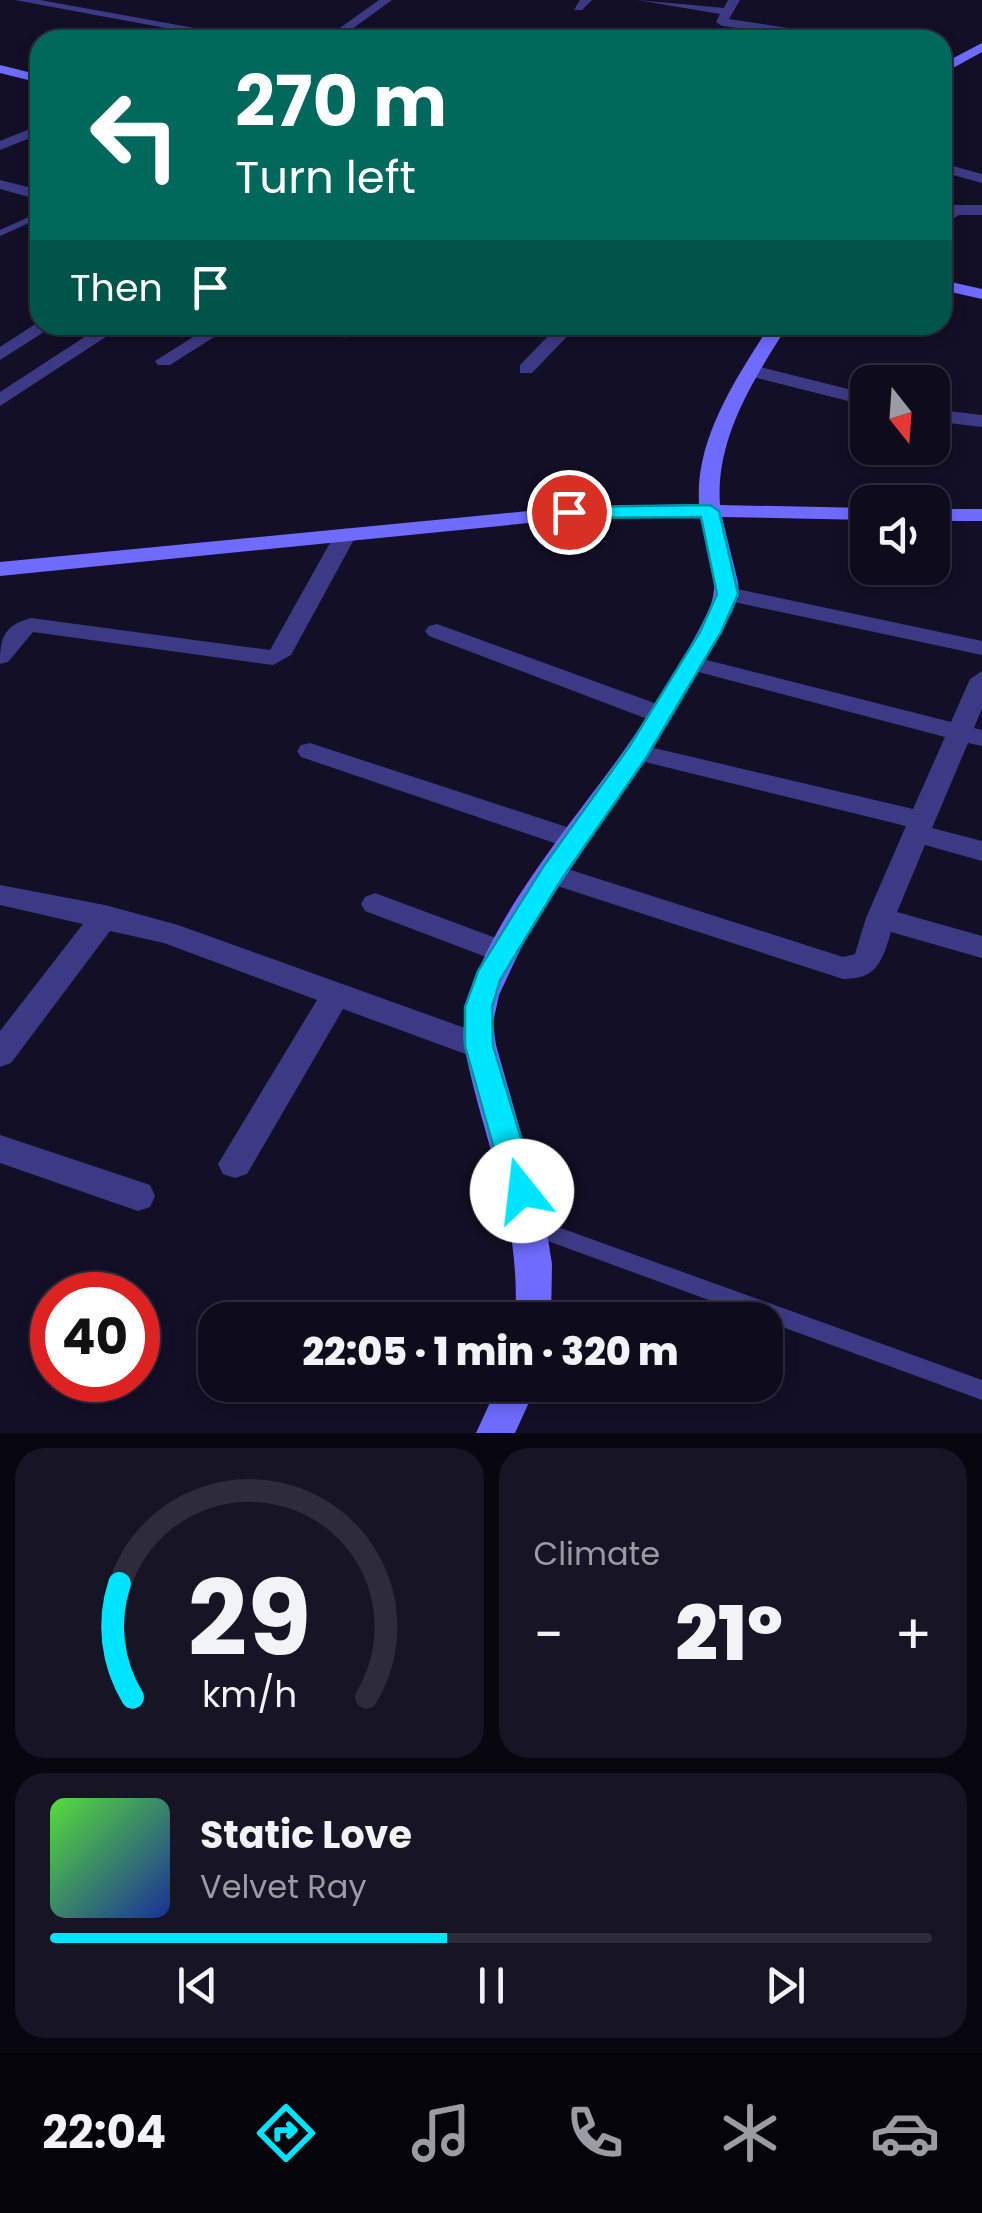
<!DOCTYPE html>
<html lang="en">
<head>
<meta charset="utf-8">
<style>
  body { margin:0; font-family:Poppins,sans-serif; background:#171425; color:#f1f3f6; height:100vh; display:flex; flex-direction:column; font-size:38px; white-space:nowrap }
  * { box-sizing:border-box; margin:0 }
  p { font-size:32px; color:#9b9ba3 }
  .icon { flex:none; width:55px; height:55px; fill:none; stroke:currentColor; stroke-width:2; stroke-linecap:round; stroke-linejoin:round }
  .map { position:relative; height:1433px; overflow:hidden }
  .sheet { display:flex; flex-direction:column; gap:15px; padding:15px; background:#08060f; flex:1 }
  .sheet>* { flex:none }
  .top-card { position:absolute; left:30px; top:30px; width:922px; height:305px; border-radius:30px; box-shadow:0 5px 15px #0003,0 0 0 2px #2e2b3b; background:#00695c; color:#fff; overflow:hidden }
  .needle { width:65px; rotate:163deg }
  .fabs { position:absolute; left:850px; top:365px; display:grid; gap:20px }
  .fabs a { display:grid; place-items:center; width:100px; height:100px; border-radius:20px; background:#0e0b1c; box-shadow:0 5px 15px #0003,0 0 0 2px #2e2b3b; font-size:50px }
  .speed { position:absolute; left:30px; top:1272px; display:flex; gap:20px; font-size:50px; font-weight:700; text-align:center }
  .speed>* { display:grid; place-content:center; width:130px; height:130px; border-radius:50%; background:#0e0b1c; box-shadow:0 5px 15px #0003,0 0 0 2px #2e2b3b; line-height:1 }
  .speed .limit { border:15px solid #d22; background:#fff; color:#111 }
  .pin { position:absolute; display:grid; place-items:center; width:85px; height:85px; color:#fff; margin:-42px; border:5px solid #fff; border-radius:50%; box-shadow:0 2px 10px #0007 }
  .me { position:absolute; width:110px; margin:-55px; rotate:344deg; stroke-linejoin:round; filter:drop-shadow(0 0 8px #0008) }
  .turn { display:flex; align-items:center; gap:35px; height:210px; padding:0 40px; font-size:45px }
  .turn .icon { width:130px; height:130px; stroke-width:2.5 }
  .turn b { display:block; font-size:70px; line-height:85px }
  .then { display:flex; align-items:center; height:95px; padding:0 40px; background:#0003; gap:20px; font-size:38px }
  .big { font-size:75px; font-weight:800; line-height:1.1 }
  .sheet .card { flex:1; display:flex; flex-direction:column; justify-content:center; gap:15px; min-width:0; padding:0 35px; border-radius:30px; background:#171425 }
  .sheet .dial { align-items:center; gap:0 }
  .dial svg { height:260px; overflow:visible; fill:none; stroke:#2e2b3b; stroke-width:7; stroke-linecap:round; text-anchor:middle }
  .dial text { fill:#f1f3f6; stroke:none }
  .song { display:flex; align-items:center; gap:30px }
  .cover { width:120px; height:120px; border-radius:15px; background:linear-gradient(135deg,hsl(110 70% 55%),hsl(230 70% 35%)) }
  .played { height:10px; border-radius:5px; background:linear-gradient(90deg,#00e5ff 45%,#2e2b3b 45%) }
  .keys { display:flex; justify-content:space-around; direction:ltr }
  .heat { display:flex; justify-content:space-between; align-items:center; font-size:55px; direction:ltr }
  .sheet .tiles { flex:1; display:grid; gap:15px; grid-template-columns:1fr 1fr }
  .card:last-child { grid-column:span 2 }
  .trip { position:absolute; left:198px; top:1302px; width:585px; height:100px; border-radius:30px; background:#0e0b1c; box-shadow:0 5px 15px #0003,0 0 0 2px #2e2b3b; font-weight:800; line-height:100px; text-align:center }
  .dock { display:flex; height:160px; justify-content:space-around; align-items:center; background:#06040b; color:#9b9ba3 }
  .dock .icon { width:70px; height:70px }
  .dock .selected { color:#00e5ff }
  .dock b { font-size:45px; color:#f1f3f6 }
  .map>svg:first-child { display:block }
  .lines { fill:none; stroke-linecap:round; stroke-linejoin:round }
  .lane { fill:#3d3a85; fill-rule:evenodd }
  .street { fill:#3d3a85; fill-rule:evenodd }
  .secondary { fill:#6f6bff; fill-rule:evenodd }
  .wall { fill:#312854 }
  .shaded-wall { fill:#1d163a }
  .route { fill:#00e5ff; stroke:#0095a6; stroke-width:2.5 }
</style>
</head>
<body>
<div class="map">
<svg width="982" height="1433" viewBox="0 0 982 1433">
  <rect width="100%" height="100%" fill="#130f26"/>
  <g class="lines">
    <g class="lane">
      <path d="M40,212V218L0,236V230Z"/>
      <path d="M533,1218L982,1380V1400L526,1233L523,1227L526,1221Z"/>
    </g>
    <g class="street">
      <path d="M15,0H40L222,33L230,40Z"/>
      <path d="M379,0H392L337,40H323Z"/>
      <path d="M580,0H592L582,10H574Z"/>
      <path d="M637,0L724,8L728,0H740L729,19L840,36L834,40L722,26L716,22L720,14Z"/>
      <path d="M40,125V134L0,150V141Z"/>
      <path d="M942,163L982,174V183L942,172Z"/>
      <path d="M0,180L40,190V200L0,189Z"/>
      <path d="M982,205V215H959L942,225V212L955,205Z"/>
      <path d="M40,321V325H55L0,360V347Z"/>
      <path d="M103,325H124L0,406V392Z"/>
      <path d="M212,325H233L170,365H158L155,361Z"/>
      <path d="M559,325H578L532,373H520V365Z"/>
      <path d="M752,365L868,394V406L745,375L743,371Z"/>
      <path d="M932,409L982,415V427L932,421Z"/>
      <path d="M346,528L357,534L291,655L273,665L33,632L8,662L0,664C0,638 4,625 31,618L270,650L335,534Z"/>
      <path d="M728,587L982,641V655L720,599L717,594Z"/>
      <path d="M437,624L668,708L671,714L659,722L650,720L429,636L425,631L429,626Z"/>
      <path d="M691,656L951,722L970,679L982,671V708L974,728L982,730V746L968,743L932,828L982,841V861L925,845L897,912L982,936V958L891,932C882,962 877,979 843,979L542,881L538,874L542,867L552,864L843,957L855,954L866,918L906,826L637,760L624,752L637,744L913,809L945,737L683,668L679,663L683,658Z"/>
      <path d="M310,743L585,833L589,840L585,847L575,850L301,757L297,751L301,745Z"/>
      <path d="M0,885L105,905L178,925L490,1037L495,1046L490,1055L479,1059L343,1009L247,1174L235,1178L223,1174L218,1164L317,1000L164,943L110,931L11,1063L0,1067V1031L83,924L0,905Z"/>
      <path d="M375,893L512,944L517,952L512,960L502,963L365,911L361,904L365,897Z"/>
      <path d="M0,1135L150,1185L155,1196L150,1207L138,1211L0,1163Z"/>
    </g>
    <g class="secondary">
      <path d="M982,43V52L942,74V64Z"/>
      <path d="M0,65L40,75V83L0,73Z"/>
      <path d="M942,280L982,289V299L942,290Z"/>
      <path d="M770,325H788C754,379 715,438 720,505L868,508V520L722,517L738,582L739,594L732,612L669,722L529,931L499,995L493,1023L496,1045L544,1214L552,1264L551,1320H515C522,1218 483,1142 464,1045C454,957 575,821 625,749C656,705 684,660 708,612C723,580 708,549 700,517L569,519L0,576V562L569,507L699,504C695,438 736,379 770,325Z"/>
      <rect x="932" y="509" width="50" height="12"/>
      <path d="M498,1385H537L515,1433H476Z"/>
    </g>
  </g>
  <path class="wall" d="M300,325H364L345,338Z"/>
  <path class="shaded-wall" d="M344,325H364L345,338Z"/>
  <path class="route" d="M710,505L719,511L738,594L721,632L646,758L561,880L500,980L492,1007L493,1046L537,1191L533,1201L522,1205L511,1201L506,1191L465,1046V1007L478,971L543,867L629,747L700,632L717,594L701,517L569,518L560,512L569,507Z"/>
</svg>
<div class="fabs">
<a><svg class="needle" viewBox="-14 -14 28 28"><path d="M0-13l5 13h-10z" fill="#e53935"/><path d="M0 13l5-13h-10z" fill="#9b9ba3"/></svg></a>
<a><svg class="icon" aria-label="sound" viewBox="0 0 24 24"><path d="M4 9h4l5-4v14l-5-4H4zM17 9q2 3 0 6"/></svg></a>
</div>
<div class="speed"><div class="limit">40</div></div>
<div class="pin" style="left:569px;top:512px;background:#d93025"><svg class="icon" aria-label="arrive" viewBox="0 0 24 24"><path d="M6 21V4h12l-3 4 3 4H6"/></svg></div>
<svg class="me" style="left:522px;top:1191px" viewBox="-20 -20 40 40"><circle r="19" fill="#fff"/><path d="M0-13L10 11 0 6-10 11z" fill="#00e5ff"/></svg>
<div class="trip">22:05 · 1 min · 320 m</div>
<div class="top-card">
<div class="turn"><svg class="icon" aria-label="left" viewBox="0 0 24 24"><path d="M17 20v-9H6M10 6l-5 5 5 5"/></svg><div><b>270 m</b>Turn left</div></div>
<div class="then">Then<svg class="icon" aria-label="arrive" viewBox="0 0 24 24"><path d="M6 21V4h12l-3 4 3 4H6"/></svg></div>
</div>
</div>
<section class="sheet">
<div class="tiles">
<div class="card dial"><svg viewBox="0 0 100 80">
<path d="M14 69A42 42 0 1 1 86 69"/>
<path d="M14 69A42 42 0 0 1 10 34" stroke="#00e5ff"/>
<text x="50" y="56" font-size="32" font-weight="700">29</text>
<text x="50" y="72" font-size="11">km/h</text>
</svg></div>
<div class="card"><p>Climate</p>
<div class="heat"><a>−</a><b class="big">21°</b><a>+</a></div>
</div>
<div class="card">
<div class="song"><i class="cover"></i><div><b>Static Love</b><p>Velvet Ray</p></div></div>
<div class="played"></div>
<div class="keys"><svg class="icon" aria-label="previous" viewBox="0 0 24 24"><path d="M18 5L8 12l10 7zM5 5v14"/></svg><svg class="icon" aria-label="pause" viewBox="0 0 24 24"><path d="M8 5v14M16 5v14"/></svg><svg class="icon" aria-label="next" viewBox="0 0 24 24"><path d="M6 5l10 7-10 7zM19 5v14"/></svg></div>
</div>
</div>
</section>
<nav class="dock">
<b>22:04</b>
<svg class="icon selected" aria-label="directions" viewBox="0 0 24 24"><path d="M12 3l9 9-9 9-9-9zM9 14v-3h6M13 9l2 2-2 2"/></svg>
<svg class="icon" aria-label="music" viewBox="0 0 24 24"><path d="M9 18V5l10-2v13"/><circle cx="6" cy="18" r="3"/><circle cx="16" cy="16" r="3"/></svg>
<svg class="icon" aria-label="phone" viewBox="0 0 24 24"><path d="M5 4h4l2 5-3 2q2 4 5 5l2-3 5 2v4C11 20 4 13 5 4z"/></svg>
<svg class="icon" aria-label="climate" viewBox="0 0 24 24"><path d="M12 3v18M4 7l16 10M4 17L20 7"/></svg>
<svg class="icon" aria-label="car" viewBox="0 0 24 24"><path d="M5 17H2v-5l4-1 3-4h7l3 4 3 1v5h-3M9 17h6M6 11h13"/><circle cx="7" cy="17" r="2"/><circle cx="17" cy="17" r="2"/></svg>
</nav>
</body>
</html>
